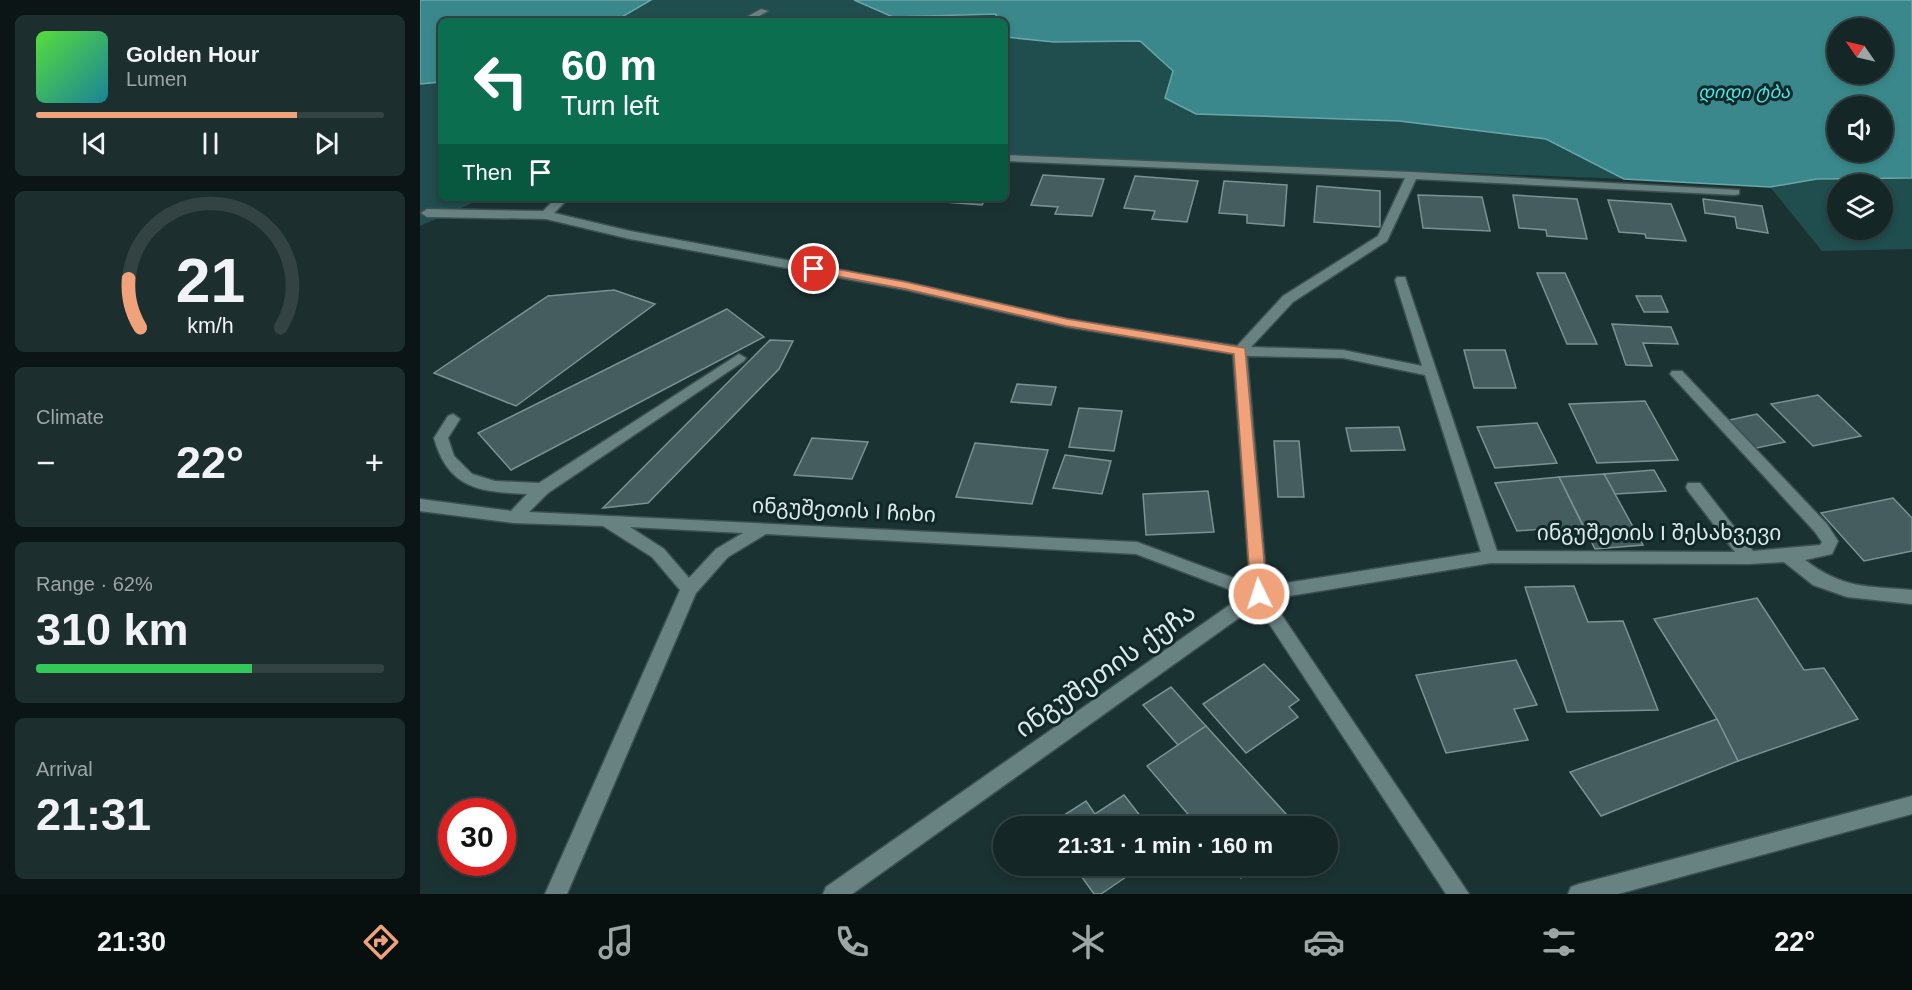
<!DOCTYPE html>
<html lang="en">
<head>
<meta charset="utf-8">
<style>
  body { margin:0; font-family:Arial,"Noto Sans Georgian",sans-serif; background:#1d2e2e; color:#f1f3f6; height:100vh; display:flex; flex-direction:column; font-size:22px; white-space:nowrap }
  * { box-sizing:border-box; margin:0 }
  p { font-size:20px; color:#9da5a7 }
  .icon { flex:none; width:33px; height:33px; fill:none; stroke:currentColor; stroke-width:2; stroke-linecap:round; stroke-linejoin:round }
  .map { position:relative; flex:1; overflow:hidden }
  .panel { display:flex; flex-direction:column; gap:15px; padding:15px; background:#0b1515; width:420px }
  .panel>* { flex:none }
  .banner { position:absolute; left:18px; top:18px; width:570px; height:183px; border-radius:9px; box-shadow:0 3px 9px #0003,0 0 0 2px #334343; background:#0b6e4f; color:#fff; overflow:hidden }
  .needle { width:39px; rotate:304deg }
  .tools { position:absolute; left:1407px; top:18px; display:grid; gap:12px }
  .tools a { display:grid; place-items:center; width:66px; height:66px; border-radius:50%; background:#142626; box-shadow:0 3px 9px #0003,0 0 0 2px #334343; font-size:30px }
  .speed { position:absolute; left:18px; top:798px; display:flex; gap:12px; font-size:30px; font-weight:700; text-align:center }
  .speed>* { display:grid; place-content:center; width:78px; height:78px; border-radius:50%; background:#142626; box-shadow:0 3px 9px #0003,0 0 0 2px #334343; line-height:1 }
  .speed .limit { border:9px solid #d22; background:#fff; color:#111 }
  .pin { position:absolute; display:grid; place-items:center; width:51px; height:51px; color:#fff; margin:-26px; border:3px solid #fff; border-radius:50%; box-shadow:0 2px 6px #0007 }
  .me { position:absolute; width:66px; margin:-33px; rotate:356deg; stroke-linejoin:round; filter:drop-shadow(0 0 4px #0008) }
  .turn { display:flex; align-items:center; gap:21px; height:126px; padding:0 24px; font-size:27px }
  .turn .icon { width:78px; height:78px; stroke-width:2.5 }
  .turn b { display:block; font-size:42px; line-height:51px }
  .then { display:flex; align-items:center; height:57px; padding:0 24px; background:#0003; gap:12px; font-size:22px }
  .big { font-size:45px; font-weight:700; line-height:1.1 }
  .panel .widget { flex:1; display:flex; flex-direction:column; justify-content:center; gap:9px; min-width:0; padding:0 21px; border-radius:9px; background:#1d2e2e }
  .panel .dial { align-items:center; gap:0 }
  .dial svg { height:156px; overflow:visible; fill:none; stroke:#334343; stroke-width:7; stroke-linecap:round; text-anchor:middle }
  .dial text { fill:#f1f3f6; stroke:none }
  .song { display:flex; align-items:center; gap:18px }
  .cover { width:72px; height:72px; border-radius:9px; background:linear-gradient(135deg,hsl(110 70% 55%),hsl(190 70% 35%)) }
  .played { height:6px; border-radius:3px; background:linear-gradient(90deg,#f0a27a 75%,#334343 75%) }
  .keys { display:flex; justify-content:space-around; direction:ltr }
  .heat { display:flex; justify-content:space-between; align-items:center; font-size:33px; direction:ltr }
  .charge { height:9px; border-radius:4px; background:linear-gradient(90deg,#34c759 62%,#334343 0) }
  .trip { position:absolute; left:573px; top:816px; width:345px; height:60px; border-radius:30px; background:#142626; box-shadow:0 3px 9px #0003,0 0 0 2px #334343; font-weight:700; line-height:60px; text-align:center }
  .tab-bar { display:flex; height:96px; justify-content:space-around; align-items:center; background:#080f0f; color:#9da5a7 }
  .tab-bar .icon { width:42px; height:42px }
  .tab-bar .active { color:#f0a27a }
  .tab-bar b { font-size:27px; color:#f1f3f6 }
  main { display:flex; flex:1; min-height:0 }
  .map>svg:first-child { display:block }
  .green { fill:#204d4e; fill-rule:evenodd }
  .water { fill:#3a888b; stroke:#6ba5a8; stroke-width:1.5; fill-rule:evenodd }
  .building { fill:#455d5e; stroke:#799293; stroke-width:1.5 }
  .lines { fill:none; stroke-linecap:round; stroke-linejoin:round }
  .minor-casing { stroke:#3c5050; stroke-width:3 }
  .minor { fill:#688181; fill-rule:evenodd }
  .route { fill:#f0a27a; stroke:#9c694f; stroke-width:1.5 }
  .labels { text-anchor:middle; stroke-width:6; stroke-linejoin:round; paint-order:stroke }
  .far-water-label { font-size:18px; font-style:italic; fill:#4de5ea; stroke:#112829 }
  .street-label { font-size:21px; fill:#ddeaea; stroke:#112829 }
  .near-street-label { font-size:26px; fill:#ddeaea; stroke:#112829 }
</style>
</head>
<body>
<main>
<section class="panel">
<div class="widget">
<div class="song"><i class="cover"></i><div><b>Golden Hour</b><p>Lumen</p></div></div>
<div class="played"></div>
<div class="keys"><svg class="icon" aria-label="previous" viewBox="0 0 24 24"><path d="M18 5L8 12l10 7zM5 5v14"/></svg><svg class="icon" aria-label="pause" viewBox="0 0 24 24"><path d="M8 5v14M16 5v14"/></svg><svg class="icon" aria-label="next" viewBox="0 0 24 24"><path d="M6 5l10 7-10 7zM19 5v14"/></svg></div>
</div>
<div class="widget dial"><svg viewBox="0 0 100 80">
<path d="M14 69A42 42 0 1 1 86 69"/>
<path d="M14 69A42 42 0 0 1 8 44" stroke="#f0a27a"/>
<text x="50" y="56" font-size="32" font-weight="700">21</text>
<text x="50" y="72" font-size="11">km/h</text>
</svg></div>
<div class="widget"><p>Climate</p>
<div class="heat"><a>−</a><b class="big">22°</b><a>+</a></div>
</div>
<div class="widget"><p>Range · 62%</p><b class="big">310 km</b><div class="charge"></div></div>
<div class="widget"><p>Arrival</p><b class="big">21:31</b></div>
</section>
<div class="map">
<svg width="1492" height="894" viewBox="0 0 1492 894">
  <rect width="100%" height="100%" fill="#1b3233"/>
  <g class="green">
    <path d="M231,0H434L473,17L576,14V21H195Z"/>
    <path d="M585,37L634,42L720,41L753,71L979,121L1126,139L1204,179L585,155Z"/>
    <path d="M21,82V198H64L0,226V84Z"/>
    <path d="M1492,178V249L1402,251L1350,187L1397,179ZM1418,184H1462V230H1418Z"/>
  </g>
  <g class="water">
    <path d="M0,0H231L195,21H21V82L0,84Z"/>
    <path d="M434,0H1492V178L1397,179L1350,187L1204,179L1126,139L979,121L776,114L745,98L753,71L720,41L634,42L585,37V21H576V14L473,17ZM1418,28H1462V74H1418ZM1418,106H1462V152H1418Z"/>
  </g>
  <g class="building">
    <path d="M623,175L684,179L672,216L635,214L638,207L611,205Z"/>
    <path d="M715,176L778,181L767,222L732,219L735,211L704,208Z"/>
    <path d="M804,181L867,185L864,226L827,223V215L799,213Z"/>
    <path d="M897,186L960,191V227L894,222Z"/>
    <path d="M998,195L1062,197L1070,231L1003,228Z"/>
    <path d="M1093,195L1157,199L1167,239L1127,236L1126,230L1099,228Z"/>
    <path d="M501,198H566L562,205L500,200Z"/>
    <path d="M1283,199L1342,206L1348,233L1317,228L1315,217L1285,213Z"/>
    <path d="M1188,200L1251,204L1266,241L1226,238L1225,234L1199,232Z"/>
    <path d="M1117,273H1145L1177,344H1147Z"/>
    <path d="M194,290L235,304L96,406L14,373L128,296Z"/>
    <path d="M1216,296H1241L1248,312H1224Z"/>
    <path d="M307,309L344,337L91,470L58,433Z"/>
    <path d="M1192,324L1251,327L1258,344L1223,343L1232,366L1206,365Z"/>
    <path d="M350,340L373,341L359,369L228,503L183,508Z"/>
    <path d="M1044,350H1085L1096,388H1054Z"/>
    <path d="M597,384L636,387L631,405L591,402Z"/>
    <path d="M1398,395L1441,436L1393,446L1351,404Z"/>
    <path d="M1225,401L1258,460L1177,463L1149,404Z"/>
    <path d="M659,408L702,411L694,451L649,447Z"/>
    <path d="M1337,414L1365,442L1332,449L1305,421Z"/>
    <path d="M1117,423L1137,463L1075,468L1057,427Z"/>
    <path d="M979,427L985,450L931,451L926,428Z"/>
    <path d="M392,438L448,442L432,479L374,475Z"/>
    <path d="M854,441H879L884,497H858Z"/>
    <path d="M555,443L628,450L612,504L536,497Z"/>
    <path d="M645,455L691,461L682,494L633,488Z"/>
    <path d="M1234,470L1246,491L1195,494L1184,474Z"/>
    <path d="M1184,474L1195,494L1223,545L1175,549L1139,477Z"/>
    <path d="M1139,477L1163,526L1097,531L1075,483Z"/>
    <path d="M788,491L794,532L726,535L723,494Z"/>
    <path d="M1473,498L1492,518V551L1444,561L1401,513Z"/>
    <path d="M1154,586L1168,622L1203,621L1238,710L1147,712L1105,587Z"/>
    <path d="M1337,598L1384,670L1404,668L1438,719L1318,761L1297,719L1234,619Z"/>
    <path d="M1096,660L1117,705L1094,709L1108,740L1026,753L996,675Z"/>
    <path d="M844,664L879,700L869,707L878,717L826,753L783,704Z"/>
    <path d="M751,687L786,726L758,745L723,705Z"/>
    <path d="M1297,719L1318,761L1181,816L1150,772Z"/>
    <path d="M786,726L877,826H778L727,766Z"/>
    <path d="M704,795L728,826H627L666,801L675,814Z"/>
    <path d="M654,866H722L681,894H674Z"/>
    <path d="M811,866H838L821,878Z"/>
  </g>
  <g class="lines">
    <g class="minor-casing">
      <g id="minor">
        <path d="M341,9L348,11L331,21H319Z"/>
        <path d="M585,155L992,172L1319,190V194L1315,195L996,179L967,241L873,302L831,347L923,350L1002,366L975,280L977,277H985L1077,551L1315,552L1268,491L1266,487L1268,483H1280L1333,551L1400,545L1402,542L1395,532L1250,374L1252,371H1262L1407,524L1418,541L1412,554L1385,560C1423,589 1447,586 1492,590V604L1427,597L1393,585L1364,562L1329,564L1071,563L851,599L1049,894H1026L837,605L432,894H403L406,887L824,595L716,554L346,534L308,557L276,593L147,894H125L260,590L232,557L183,526L94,523L0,511V499L91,511L107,494C60,492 28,489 14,438L28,416L33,414L40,419L28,438L34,456L52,474L75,481L119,483L319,354L326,358L324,361L128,493L109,512L717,542L830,584L813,354L647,327L486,290L210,239L126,219L7,217L1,213L7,209L123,211L136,198H149L134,213L210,231L486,282L647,319L817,346L863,296L958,236L985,178L585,161ZM827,356L923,358L1005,375L1061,552L847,586ZM210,527L323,533L296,549L269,578L244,549Z"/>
        <path d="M1492,796V814L1198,894H1148L1151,887L1159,884Z"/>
      </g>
    </g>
    <use href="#minor" class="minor"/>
  </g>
  <path class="route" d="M394,265L486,282L647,319L825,348L847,594L844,598H833L831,594L814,354L647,326L486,289L390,271V266Z"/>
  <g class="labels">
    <g class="far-water-label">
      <text x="1324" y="98">დიდი ტბა</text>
    </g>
    <g class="street-label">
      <text transform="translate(424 510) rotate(3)" y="7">ინგუშეთის I ჩიხი</text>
      <text x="1239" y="540">ინგუშეთის I შესახვევი</text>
    </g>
    <g class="near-street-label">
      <text transform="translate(685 670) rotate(-35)" y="9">ინგუშეთის ქუჩა</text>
    </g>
  </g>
</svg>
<div class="tools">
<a><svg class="needle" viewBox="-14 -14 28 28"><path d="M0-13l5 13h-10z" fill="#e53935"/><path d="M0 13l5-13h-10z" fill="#9da5a7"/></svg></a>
<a><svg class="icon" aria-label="sound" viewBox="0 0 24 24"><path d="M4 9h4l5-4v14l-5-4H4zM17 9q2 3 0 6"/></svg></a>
<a><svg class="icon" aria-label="layers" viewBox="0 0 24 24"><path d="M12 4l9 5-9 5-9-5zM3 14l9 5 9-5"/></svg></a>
</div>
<div class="speed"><div class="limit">30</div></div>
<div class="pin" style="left:394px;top:269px;background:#d93025"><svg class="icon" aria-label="arrive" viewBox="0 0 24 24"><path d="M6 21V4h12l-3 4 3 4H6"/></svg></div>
<svg class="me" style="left:839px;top:594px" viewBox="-20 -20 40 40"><circle r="17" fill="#f0a27a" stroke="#fff" stroke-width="3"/><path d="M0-11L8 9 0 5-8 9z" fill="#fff"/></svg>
<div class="trip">21:31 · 1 min · 160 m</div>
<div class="banner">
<div class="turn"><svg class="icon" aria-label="left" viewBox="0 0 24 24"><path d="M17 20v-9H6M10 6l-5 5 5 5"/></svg><div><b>60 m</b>Turn left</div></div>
<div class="then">Then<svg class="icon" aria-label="arrive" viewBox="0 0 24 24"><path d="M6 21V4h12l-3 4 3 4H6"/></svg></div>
</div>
</div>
</main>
<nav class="tab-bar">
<b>21:30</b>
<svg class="icon active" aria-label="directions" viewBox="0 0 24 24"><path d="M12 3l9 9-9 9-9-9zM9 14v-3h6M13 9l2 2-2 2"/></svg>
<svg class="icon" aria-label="music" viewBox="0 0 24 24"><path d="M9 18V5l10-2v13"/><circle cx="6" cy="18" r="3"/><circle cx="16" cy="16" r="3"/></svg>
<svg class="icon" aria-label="phone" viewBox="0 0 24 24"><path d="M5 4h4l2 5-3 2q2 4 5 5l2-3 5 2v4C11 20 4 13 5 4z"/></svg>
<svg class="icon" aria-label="climate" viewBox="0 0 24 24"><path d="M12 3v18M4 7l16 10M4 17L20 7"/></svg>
<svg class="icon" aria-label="car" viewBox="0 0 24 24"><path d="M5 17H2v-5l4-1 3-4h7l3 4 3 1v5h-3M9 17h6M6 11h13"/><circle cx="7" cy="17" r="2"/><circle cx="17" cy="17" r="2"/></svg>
<svg class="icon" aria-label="filters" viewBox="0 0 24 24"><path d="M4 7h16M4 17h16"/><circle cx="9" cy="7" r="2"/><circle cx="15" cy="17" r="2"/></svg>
<b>22°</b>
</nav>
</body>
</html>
